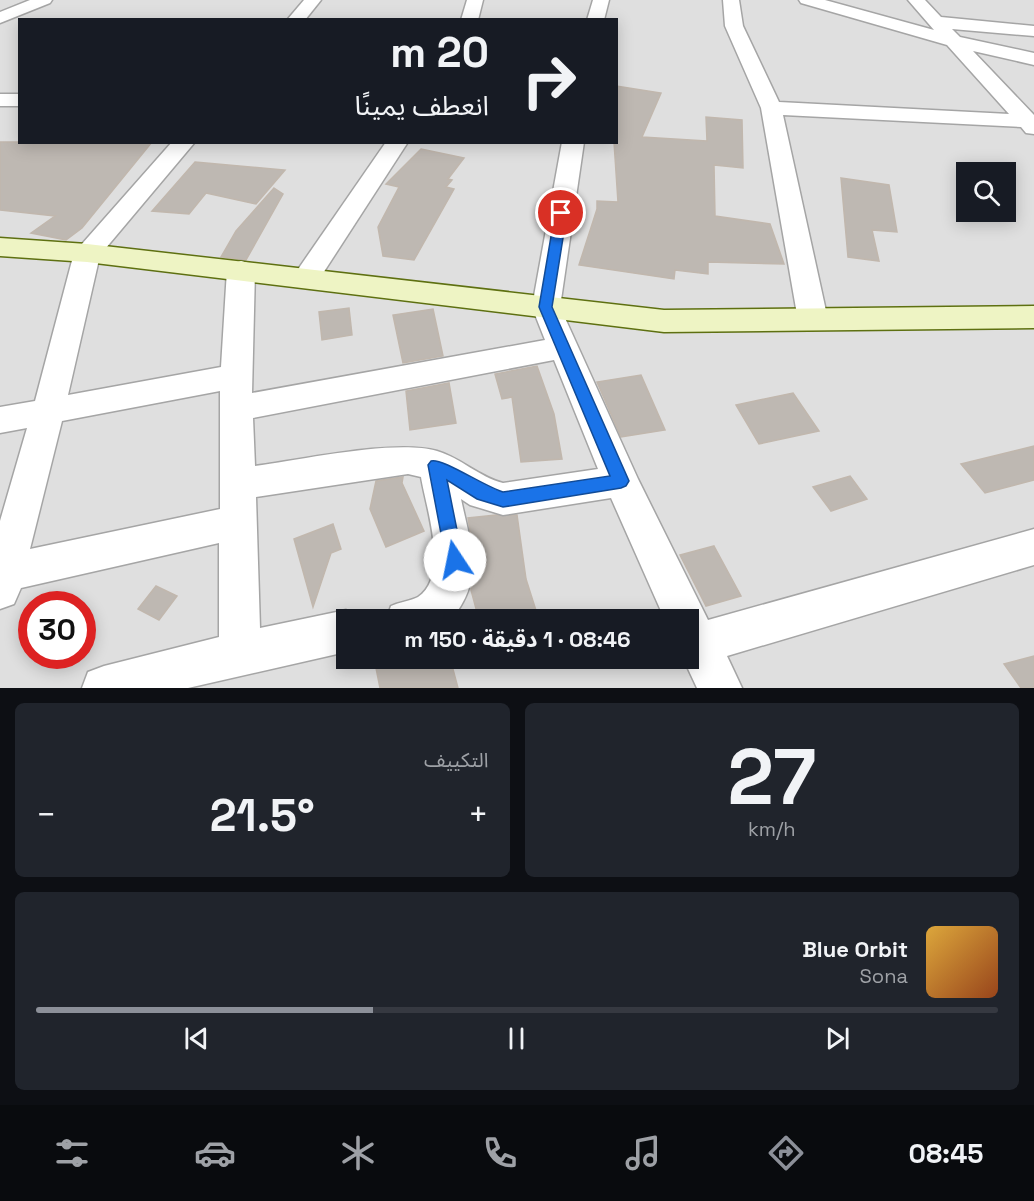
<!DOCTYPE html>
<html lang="ar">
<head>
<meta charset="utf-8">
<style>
  body { margin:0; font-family:"Space Grotesk","Noto Sans Arabic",sans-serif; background:#20242c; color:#f1f3f6; direction:rtl; height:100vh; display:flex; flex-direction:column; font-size:22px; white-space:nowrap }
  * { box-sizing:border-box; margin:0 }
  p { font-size:20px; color:#9ea1a6 }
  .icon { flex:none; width:33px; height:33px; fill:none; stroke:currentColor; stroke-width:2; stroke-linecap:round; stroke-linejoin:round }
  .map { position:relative; height:688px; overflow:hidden; direction:ltr }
  .drawer { display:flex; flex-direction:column; gap:15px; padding:15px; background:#0d0f14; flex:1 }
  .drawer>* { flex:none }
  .banner { position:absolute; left:18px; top:18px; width:600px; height:126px; border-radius:0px; box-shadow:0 3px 15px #0003; direction:rtl; background:#171b24; color:#f1f3f6; overflow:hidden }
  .buttons { position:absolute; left:956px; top:162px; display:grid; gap:12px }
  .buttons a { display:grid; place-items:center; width:60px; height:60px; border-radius:0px; background:#171b24; box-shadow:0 3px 15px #0003; font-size:30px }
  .speed { position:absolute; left:18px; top:591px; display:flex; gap:12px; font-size:30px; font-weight:700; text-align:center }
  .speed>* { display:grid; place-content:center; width:78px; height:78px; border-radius:50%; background:#171b24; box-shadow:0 3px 15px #0003; line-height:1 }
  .speed .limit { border:9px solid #d22; background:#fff; color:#111 }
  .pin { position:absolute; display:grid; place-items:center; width:51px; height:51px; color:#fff; margin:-26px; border:3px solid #fff; border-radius:50%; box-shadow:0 2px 6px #0007 }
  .me { position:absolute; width:66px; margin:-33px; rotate:349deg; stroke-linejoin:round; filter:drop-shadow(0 0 4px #0008) }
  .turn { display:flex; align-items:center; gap:21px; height:126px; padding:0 30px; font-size:27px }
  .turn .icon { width:78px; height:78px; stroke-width:2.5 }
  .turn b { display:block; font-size:42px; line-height:51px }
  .big { font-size:45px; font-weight:700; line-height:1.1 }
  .drawer .widget { flex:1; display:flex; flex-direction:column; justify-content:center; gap:9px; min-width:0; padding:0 21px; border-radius:9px; background:#20242c }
  .drawer .dial { align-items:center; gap:0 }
  .dial b { font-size:78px; line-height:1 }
  .song { display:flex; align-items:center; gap:18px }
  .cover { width:72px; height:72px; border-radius:9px; background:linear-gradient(135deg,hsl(40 70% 55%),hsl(20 70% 35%)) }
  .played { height:6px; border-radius:3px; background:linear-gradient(90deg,#8c9099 35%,#363941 35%) }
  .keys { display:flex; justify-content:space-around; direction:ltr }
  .heat { display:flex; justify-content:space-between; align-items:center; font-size:33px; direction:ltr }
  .drawer .tiles { flex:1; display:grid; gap:15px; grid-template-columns:1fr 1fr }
  .widget:last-child { grid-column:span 2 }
  .trip { position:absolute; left:336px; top:609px; width:363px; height:60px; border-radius:0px; background:#171b24; box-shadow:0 3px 15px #0003; font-weight:700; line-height:60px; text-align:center; direction:rtl }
  .tab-bar { display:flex; height:96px; justify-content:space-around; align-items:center; background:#090b0e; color:#9ea1a6 }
  .tab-bar .icon { width:42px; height:42px }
  .tab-bar .current { color:#8c9099 }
  .tab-bar b { font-size:27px; color:#f1f3f6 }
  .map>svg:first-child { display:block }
  .residential { fill:#dfdfdf; fill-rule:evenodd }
  .building { fill:#beb8b2; stroke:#c1b7ad; stroke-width:1.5 }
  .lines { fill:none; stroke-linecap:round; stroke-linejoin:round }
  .street-casing { stroke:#a5a5a5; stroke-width:3 }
  .secondary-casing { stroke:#5e7011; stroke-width:3 }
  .street { fill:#fff; fill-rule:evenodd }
  .secondary { fill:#eef4c4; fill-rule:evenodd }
  .route { fill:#1a73e8; stroke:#114b97; stroke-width:1.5 }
</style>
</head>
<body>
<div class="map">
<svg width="1034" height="688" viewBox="0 0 1034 688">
  <rect width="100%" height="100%" fill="#f1efe9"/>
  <path class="residential" d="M0,0H1034V688H0ZM20,20H616V142H20ZM966,172H1005V212H966ZM32,604H82V656H32ZM346,620H688V658H346Z"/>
  <g class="building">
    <path d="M616,86L661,93L642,137L707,141L706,117L742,120L743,168L714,165L715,216L770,224L784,264L708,262V274L675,270L674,279L579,265L597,209V201L618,202L614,142H616Z"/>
    <path d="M0,142H152L82,228L66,240L31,233L55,216L0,210Z"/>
    <path d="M421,149L464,158L448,179L452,180L446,187L454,189L414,260L383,256L378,227L399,187L386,184Z"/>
    <path d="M195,162L285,170L256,204L206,193L189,214L152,211Z"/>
    <path d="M841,178L889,185L897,232L872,230L879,261L848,257Z"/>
    <path d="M274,188L283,194L246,260L221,257L236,231Z"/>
    <path d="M349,308L352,335L322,340L319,312Z"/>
    <path d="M433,309L443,356L403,363L393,315Z"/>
    <path d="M537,366L554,414L562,459L521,462L512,397L502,399L495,374Z"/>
    <path d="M641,375L665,430L621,437L597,382Z"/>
    <path d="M449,383L456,423L410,430L406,391Z"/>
    <path d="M793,393L819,431L759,444L736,405Z"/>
    <path d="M1034,446V480L985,493L961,464Z"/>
    <path d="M850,476L867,499L831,511L813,487Z"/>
    <path d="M403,477L402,483L424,531L386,547L370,509L376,481Z"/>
    <path d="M496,515H517L526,579L539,620H479L471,590L475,562L468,518Z"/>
    <path d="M333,524L341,549L331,553L313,607L294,539Z"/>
    <path d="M714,546L741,596L706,606L680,555Z"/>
    <path d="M156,586L177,596L159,620L138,609Z"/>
    <path d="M1034,656V688H1021L1004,664Z"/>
    <path d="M374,658H450L458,688H380Z"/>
  </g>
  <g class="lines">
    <g class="street-casing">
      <g id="street">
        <path d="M30,0H52L50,3L0,23V12Z"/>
        <path d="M304,0H321L305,20H287Z"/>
        <path d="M467,0H483L478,20H461Z"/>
        <path d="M593,0H609L604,20H587Z"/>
        <path d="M723,0H739L743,26L779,102L1009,114L947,45L801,3L799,0H825L934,30L908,0H925L941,17L1034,26V36L952,29L960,37L1034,53V65L973,51L1034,115V134L1026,133L1021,127L783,115L828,320L823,327L813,330L803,327L798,320L761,108L725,26Z"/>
        <rect x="0" y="94" width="20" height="12"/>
        <path d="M172,142H195L100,255L68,395L221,367L227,270L231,264L241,261L251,264L255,270L252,393L545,340L532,307L562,142H584L560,307L638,479L708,620L1034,529V565L727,656L742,688H697L683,658H688V620H665L611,498L503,515L470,505L461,499C471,547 485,578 451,620H386L391,606C399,602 411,601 418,597C450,576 426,508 421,477L408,474L256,497L260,628L346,610L362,620H346V652L188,688H82L88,672L104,666L219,637V543L21,588L14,604L0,609V521L27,428L0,433V407L35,401L74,253ZM554,360L598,469L503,483C479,477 461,458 437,451C395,439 302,460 255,466L253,418ZM220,391V509L30,549L62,421Z"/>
        <path d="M386,142H408L316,284L306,287L296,284L292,278Z"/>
      </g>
    </g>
    <g class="secondary-casing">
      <path id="secondary" d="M0,238L87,244L664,310L1034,306V328L664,332L87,262L0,256Z"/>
    </g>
    <use href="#street" class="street"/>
    <use href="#secondary" class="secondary"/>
  </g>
  <path class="route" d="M561,210L567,213L552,307L629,481L626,486L621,488L503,507L477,499L447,480L463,560L461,565L455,568L448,565L446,560L428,465L431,461C441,457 485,487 503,492L610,476L539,307L555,213Z"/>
</svg>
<div class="buttons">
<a><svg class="icon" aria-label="search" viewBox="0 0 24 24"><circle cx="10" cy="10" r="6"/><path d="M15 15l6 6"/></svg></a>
</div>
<div class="speed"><div class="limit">30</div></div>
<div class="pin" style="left:561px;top:213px;background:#d93025"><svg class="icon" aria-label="arrive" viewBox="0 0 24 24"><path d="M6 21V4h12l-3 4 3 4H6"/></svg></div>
<svg class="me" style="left:455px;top:560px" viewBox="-20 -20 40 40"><circle r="19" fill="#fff"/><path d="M0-13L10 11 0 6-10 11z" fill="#1a73e8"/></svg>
<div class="trip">08:46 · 1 دقيقة · 150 m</div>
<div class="banner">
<div class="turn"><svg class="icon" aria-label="right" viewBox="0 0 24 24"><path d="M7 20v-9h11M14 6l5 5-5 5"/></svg><div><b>20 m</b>انعطف يمينًا</div></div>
</div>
</div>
<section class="drawer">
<div class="tiles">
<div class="widget dial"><b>27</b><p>km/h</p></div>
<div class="widget"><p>التكييف</p>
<div class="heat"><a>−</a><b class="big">21.5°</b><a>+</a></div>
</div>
<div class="widget">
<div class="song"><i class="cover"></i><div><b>Blue Orbit</b><p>Sona</p></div></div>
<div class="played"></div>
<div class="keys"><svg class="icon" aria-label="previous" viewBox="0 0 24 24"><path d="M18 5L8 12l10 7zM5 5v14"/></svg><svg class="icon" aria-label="pause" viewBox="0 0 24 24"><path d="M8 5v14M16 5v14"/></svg><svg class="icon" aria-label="next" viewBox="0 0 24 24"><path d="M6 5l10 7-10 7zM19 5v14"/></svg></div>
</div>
</div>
</section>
<nav class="tab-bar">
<b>08:45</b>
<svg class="icon current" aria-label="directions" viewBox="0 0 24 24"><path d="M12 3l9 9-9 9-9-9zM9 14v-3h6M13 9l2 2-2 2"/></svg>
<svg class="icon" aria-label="music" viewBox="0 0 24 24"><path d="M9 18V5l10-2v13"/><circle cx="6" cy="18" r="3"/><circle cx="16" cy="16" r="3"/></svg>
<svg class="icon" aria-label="phone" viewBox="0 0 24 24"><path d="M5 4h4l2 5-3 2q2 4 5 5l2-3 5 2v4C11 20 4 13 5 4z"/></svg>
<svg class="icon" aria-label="climate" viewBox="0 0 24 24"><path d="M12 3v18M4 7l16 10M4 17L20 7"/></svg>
<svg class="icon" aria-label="car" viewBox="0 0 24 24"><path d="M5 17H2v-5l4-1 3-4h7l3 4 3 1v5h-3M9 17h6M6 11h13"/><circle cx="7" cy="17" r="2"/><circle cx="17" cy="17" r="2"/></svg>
<svg class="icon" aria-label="filters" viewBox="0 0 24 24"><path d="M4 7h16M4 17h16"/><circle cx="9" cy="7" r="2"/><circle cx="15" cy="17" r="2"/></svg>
</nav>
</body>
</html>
